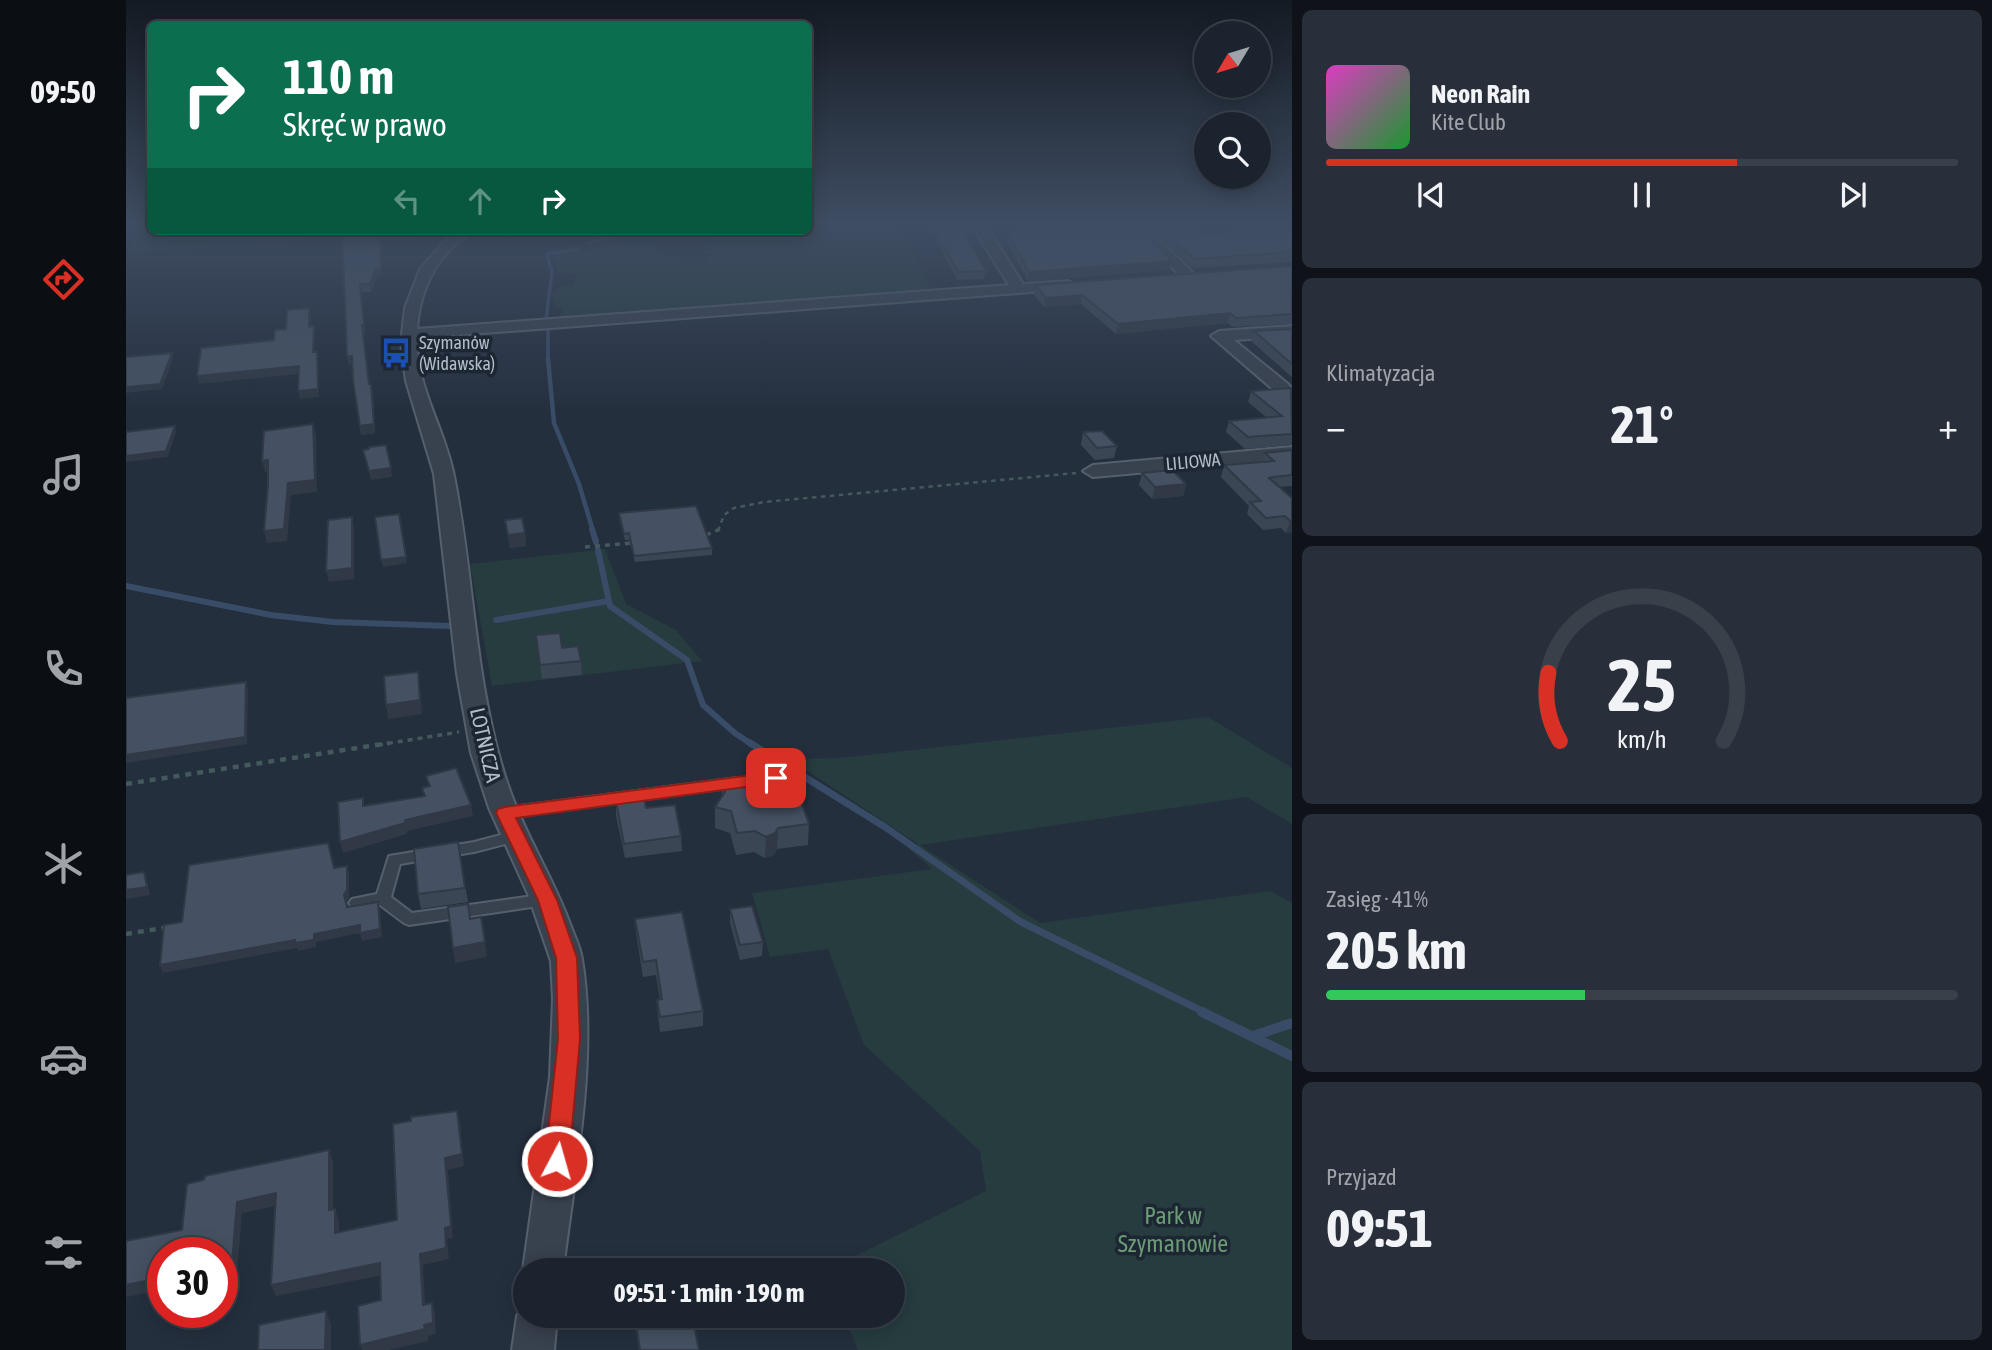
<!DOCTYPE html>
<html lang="pl">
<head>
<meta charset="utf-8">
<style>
  body { margin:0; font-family:"Asap Condensed",sans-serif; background:#282f3a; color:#f1f3f6; height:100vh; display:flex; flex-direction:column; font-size:26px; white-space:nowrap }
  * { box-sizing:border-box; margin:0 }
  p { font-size:23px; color:#a0a4aa }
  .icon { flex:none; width:38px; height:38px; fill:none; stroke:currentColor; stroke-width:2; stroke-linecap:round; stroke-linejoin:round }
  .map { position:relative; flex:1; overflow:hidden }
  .drawer { display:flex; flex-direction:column; gap:10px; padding:10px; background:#0f1319; width:700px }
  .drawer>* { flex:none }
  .hud { position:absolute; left:21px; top:21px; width:665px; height:214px; border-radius:10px; box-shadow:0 4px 18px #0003,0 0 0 2px #39404a; background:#0b6e4f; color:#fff; overflow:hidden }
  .needle { width:46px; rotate:232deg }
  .fabs { position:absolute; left:1068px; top:21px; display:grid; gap:14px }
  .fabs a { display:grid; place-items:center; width:77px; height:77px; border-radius:50%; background:#1b232e; box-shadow:0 4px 18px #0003,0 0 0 2px #39404a; font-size:35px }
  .speed { position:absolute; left:21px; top:1237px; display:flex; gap:14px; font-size:35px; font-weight:700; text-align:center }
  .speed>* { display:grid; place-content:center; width:91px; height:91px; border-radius:50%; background:#1b232e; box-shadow:0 4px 18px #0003,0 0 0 2px #39404a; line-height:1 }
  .speed .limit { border:10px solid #d22; background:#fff; color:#111 }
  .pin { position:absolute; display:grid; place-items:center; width:60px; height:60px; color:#fff; margin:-30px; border-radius:14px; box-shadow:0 4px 10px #0006 }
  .me { position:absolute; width:77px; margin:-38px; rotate:6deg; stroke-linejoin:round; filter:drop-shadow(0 0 5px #0008) }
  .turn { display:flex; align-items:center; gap:24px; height:147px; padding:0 21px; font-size:32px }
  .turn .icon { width:91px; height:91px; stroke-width:2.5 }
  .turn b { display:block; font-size:49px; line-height:60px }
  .lanes { display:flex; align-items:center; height:66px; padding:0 21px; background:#0003; justify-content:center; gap:35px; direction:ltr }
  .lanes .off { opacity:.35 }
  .big { font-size:52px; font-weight:700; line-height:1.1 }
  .drawer .widget { flex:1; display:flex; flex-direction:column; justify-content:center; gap:10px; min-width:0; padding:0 24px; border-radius:10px; background:#282f3a }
  .drawer .dial { align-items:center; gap:0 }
  .dial svg { height:182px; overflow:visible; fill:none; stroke:#39404a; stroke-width:7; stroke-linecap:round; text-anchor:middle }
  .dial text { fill:#f1f3f6; stroke:none }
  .song { display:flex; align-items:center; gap:21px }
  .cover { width:84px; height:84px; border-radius:10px; background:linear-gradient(135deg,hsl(310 70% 55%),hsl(130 70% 35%)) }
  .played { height:7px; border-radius:4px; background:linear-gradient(90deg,#d93025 65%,#39404a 65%) }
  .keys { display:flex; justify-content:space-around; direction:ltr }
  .heat { display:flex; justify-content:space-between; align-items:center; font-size:38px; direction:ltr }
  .charge { height:10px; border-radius:5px; background:linear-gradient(90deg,#34c759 41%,#39404a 0) }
  .trip { position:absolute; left:387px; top:1258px; width:392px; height:70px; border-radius:35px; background:#1b232e; box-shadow:0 4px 18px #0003,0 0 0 2px #39404a; font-weight:700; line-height:70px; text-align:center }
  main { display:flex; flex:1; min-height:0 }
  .tabs { display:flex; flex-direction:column; width:126px; justify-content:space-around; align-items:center; background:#0b0e12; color:#a0a4aa }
  .tabs .icon { width:49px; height:49px }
  .tabs .selected { color:#d93025 }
  .tabs b { font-size:32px; color:#f1f3f6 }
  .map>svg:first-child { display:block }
  .green { fill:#263c3f }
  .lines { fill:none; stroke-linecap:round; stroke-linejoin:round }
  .stream-far4 { stroke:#394c67; stroke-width:3.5 }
  .stream-far3 { stroke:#394c67; stroke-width:4.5 }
  .stream-far2 { stroke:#394c67; stroke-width:6 }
  .stream-far1 { stroke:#394c67; stroke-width:7 }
  .stream { stroke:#394c67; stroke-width:10 }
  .service-casing { stroke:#565f6c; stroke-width:4 }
  .minor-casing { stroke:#565f6c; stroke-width:4 }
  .path-far3 { stroke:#44595c; stroke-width:2; stroke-dasharray:3.5 3.5; stroke-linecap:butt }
  .path-far2 { stroke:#44595c; stroke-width:2.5; stroke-dasharray:4.5 4.5; stroke-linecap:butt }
  .path-far1 { stroke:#44595c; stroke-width:3.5; stroke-dasharray:5 5; stroke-linecap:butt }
  .path { stroke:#44595c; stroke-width:4.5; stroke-dasharray:6 6; stroke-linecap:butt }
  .service { fill:#38414e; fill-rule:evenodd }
  .minor { fill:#38414e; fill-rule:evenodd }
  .wall { fill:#3b4654 }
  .shaded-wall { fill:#303945 }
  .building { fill:#455162; stroke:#303945; stroke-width:2 }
  .route { fill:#d93025; stroke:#8d1f18; stroke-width:2 }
  .labels { text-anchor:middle; stroke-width:7; stroke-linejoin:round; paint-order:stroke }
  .far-poi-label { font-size:18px; fill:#b4bcc9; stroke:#1d2633; text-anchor:start }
  .far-street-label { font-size:18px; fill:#b4bcc9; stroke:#1d2633 }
  .street-label { font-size:21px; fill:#b4bcc9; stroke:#1d2633 }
  .near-park-label { font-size:24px; fill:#6b9a76; stroke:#1d2633 }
</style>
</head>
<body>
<main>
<nav class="tabs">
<b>09:50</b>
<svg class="icon selected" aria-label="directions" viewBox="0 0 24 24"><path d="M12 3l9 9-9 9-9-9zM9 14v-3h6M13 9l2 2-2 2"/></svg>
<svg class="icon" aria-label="music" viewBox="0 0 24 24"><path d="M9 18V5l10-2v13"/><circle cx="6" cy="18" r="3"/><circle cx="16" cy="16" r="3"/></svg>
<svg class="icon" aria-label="phone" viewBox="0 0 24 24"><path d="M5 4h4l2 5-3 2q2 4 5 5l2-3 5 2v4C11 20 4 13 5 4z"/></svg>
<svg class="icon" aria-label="climate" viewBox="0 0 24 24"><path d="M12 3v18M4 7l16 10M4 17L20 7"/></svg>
<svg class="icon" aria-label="car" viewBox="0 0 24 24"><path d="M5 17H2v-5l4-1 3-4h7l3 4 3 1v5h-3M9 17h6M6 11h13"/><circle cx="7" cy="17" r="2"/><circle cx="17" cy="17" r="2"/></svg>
<svg class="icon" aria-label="filters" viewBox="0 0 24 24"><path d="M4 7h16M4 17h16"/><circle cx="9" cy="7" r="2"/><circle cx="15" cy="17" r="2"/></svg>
</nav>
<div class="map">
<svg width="1166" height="1350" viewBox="0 0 1166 1350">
  <rect width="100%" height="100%" fill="#242f3e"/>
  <g class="green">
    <path d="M683,224H775L806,292L430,320L437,311L426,302L430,300L424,295L436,286L447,285L452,274L432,273L428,254L523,241L536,258L559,259L562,264L579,262L582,255L575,251L589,242L561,233L682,231Z"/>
    <path d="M127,231H220L219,236L2,255L7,239Z"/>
    <path d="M479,549L500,604L550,630L576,661L366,686L344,564Z"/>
    <path d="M1082,717L1166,768V824L1121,797L794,845L914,923L1144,891L1166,903V1350H732L718,1316H766V1270H701L860,1191L854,1151L738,1045L702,949L644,957L626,893L806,869L781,847L792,844L665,760L724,757Z"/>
  </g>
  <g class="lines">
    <g class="stream-far4">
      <path d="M461,243L511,231"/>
      <path d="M420,319L426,272L421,254L451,249"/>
      <path d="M422,327V361"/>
    </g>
    <path class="stream-far3" d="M422,359L428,423L453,484L467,531"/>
    <g class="stream-far2">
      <path d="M466,529L470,542"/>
      <path d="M472,550L484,606L561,660L577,705L610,734L627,745"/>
      <path d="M0,586L145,615L207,622L324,626"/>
      <path d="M370,620L483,601"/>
    </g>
    <path class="stream-far1" d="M624,743L759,827L895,922L1080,1013"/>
    <g class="stream">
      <path d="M1076,1012L1166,1056"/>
      <path d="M1127,1036L1166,1023"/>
    </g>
    <g class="service-casing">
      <g id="service">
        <path d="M611,778L616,780L618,783L616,786L379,818L374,816L372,813L374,810L379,808Z"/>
        <path d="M390,831L395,832L397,836L395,840L348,852L274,864L265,897L286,913L421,894L426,896L429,900L426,904L283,925L278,923L254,905L231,909L226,907L223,903L226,899L251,894L263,856L348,842Z"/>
      </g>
    </g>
    <g class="minor-casing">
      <g id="minor">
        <path d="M845,224H859L897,284L942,281L949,285L942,289L893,293L291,338C290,387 319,429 328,476C349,580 348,687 383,788C399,835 427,877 444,924C448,935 454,946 456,959C472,1055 449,1173 437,1270H399V1274L397,1270L424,1077L427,999L425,961L402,894L363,808L345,753L331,674L308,474L280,381L275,343L279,308L294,269L323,236L330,231H346C340,238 331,242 325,249C304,269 293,299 291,329L883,285Z"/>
        <path d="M1003,224H1018L1067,273L1069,276L1067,279H1057Z"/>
        <path d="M1166,326V336L1108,340L1162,384L1165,388L1162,392H1150L1085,336L1093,331Z"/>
        <path d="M1166,447V459L967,477L957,471L967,465Z"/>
        <path d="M399,1301V1316H431L428,1350H386L391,1316Z"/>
      </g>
    </g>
    <path class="path-far3" d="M0,228L22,224"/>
    <path class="path-far2" d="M592,531L598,515L608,508L638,502L950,473"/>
    <g class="path-far1">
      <path d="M580,535L594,529"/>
      <path d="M459,547L506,543"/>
      <path d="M252,745L333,732"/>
    </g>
    <g class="path">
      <path d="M0,784L263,743"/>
      <path d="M0,934L43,927"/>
    </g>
    <use href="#service" class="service"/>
    <use href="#minor" class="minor"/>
  </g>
  <g class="wall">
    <path d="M802,224H839L842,230L841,237L860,271L858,279L831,280Z"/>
    <path d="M928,224H1010L1046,261L1044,270L902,281L881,242L882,233H885V230H935Z"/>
    <path d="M1022,224H1065L1082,236L1166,224V262L1066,268Z"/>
    <path d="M216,231H286L287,239H255L256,276L251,277L245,292H236L239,334H237L243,384H245L247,393L249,433L235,435L226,365H223L221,356Z"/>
    <path d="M1166,266V324L1107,327L1101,323L990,334L955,304L918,307L908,294L910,285Z"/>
    <path d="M1166,329V377L1125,341L1128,331Z"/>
    <path d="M1166,388V445L1119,449L1100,432L1103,421L1140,417L1122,402L1125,391Z"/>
    <path d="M957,432L991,446L988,458L969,460L955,445Z"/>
    <path d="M1166,450V486L1154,487L1166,498V532L1160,533L1155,528L1137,530L1121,514L1123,506L1095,477L1098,465L1136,462L1139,453Z"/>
    <path d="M1016,473L1060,484L1057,496L1026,499L1013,485Z"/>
    <path d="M493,513L586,548V555L509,562L503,540H499L493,519Z"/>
    <path d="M379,520L399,533L400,546L384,548Z"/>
    <path d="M410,635L436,648L455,661L456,675L416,679Z"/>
    <path d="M596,782L683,824L682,845L651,849L648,855L639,858L628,852L610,855L604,833L589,828V807L596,796Z"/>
    <path d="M490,801L555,836L556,851L499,858L490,816Z"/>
    <path d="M332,842L342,902L295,909L292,894Z"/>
    <path d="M604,909L637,942L636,956L614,960L604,923Z"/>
    <path d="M509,919L577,1011V1026L534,1032L532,1015L531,1000H534L530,975L517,977L510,933Z"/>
    <path d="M508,1316L573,1350H513Z"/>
  </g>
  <g class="shaded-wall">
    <path d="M253,232L256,276L251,277L245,292L244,284Z"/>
    <path d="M1046,261L1044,270L902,281L903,272Z"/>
    <path d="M234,284L239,334H237L236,325Z"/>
    <path d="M956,295L955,304L918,307L920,298Z"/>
    <path d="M183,308L185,316L184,334L183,327Z"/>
    <path d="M1104,313L1101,323L990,334L992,324Z"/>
    <path d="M188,326L189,334L188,360L187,352Z"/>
    <path d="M191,352L192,359L193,397L174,399L172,391Z"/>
    <path d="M46,353L47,358L36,389L0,393V387Z"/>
    <path d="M221,356H226L228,365H223Z"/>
    <path d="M173,366L174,374L73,384L71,376Z"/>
    <path d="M245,384L249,433L235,435L234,426Z"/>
    <path d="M187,424L190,435L191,492L165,495L161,541L141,543L138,531L162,483Z"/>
    <path d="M49,426L50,432L42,457L0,462V456Z"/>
    <path d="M142,460L145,472H139L136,461Z"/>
    <path d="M265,468L266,477L245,480L243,471Z"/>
    <path d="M1060,484L1057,496L1026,499L1029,487Z"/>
    <path d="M226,517L228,528V579L203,582L200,571Z"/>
    <path d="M1164,521H1166V532L1160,533Z"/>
    <path d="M399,533L400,546L384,548L382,535Z"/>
    <path d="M280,557L281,563L257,567L255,560Z"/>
    <path d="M292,672L294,686L296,714L262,719L260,705Z"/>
    <path d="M120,682L122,689L121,744L0,763V755Z"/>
    <path d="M345,805L347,816L281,831V834L217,853L214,842L279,820Z"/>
    <path d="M652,828L651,849L648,855L639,858L640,837Z"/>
    <path d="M221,866L223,873V898L220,903L218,895Z"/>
    <path d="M18,872L21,880L24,895L0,899V890Z"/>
    <path d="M252,902L254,909L256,937L236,941L234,933L190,942V947L172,951L171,948L37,973L34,965L169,940L188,934Z"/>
    <path d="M355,917L361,957L329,963L327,948Z"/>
    <path d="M331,1111L334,1123L338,1166L322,1170L327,1238L321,1239L323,1259L297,1265L300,1317L297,1305L294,1254L319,1228V1158Z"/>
    <path d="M203,1150L207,1162V1222L203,1210Z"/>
    <path d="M150,1193L154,1205L116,1213L111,1274L96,1277V1265L111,1202Z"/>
    <path d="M209,1209L213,1221V1244L209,1233Z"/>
    <path d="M254,1263L257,1275L150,1296L145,1285Z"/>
    <path d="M34,1278L37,1290L0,1297V1285Z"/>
    <path d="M306,1303L309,1314L310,1334L302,1336V1341L263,1350H236L234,1345L298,1325Z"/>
    <path d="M37,1304V1312H56L37,1317L31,1305Z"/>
    <path d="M200,1311L205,1324V1350H199Z"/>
  </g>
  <g class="building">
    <path d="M806,224H839L842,230H838L841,234H839L860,271L832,272Z"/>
    <path d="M940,224H1010L1046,261L903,272L882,233H887L885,230H947Z"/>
    <path d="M1033,224H1065L1082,236L1128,224H1166V252L1068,259Z"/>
    <path d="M216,231H286L253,232L255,268L250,269L244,284H234L238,325H236L243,384H245L248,424L234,426L227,381L226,356H221Z"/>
    <path d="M1166,266V314L1110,318L1104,313L992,324L956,295L920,298L910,285Z"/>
    <path d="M183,308V327L188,326L187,352H191L192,389L172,391L173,366L71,376L75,348L148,340L149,330L160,329L161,310Z"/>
    <path d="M1166,329V364L1128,331Z"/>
    <path d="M46,353L34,384L0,387V357Z"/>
    <path d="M1165,388L1166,434L1122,437L1103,421L1156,416L1125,391Z"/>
    <path d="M187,424L189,480L162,483L158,529L138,531L142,485V460L136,461L138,431Z"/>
    <path d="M49,426L40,451L0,456V432Z"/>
    <path d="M976,431L991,446L971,448L957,432Z"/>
    <path d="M260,445L265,468L243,471L237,450L243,449V447Z"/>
    <path d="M1166,450V475L1147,477L1143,478L1166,498V521H1164L1159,516L1140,518L1124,502L1135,501L1098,465L1148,461L1139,453Z"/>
    <path d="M1046,470L1060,484L1029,487L1016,473Z"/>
    <path d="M570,506L586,548L508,556L503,533L498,534L493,513Z"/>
    <path d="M273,514L280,557L255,560L249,517Z"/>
    <path d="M226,517V568L200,571L202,520Z"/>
    <path d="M396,518L399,533L382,535L379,520Z"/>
    <path d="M434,633L436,648L452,646L455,661L414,665L410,635Z"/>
    <path d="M292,672L294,700L260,705L258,676Z"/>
    <path d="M120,682L119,737L0,755V698Z"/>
    <path d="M330,768L345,805L279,820V823L214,842L212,802L237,798V806L299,796L296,788L304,786L300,776Z"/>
    <path d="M665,773L683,824L652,828L649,833L640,837L629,831L611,833L605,811L589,807L599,792L596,782Z"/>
    <path d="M518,798L520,808L549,805L555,836L498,844L490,801Z"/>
    <path d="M332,842L339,888L292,894L288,849Z"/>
    <path d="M202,843L208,868L221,866V890L218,895L221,907L252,902L254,929L234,933V925L188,934V940L169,943V940L34,965L38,925L56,922L63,865Z"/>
    <path d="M18,872L21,887L0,890V875Z"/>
    <path d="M342,904L344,919L355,917L359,942L327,948L322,907Z"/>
    <path d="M626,906L637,942L614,945L604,909Z"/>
    <path d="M556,912L577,1011L534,1017L531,1000L536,999L530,960L517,962L509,919Z"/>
    <path d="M331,1111L336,1154L319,1158L325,1226L319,1228L320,1248L294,1254L297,1305L306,1303L307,1323L298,1325L299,1329L234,1345L232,1306L255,1300L254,1263L145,1285L150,1193L111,1202L106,1263L96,1265V1253H37V1304L31,1305L34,1278L0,1285V1241L56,1230L61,1184L78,1180L79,1176L203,1150V1210L209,1209V1233L271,1220L267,1124L285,1121V1117Z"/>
    <path d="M200,1311L199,1350H132L133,1325Z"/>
    <path d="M509,1316H566L573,1350H514Z"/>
  </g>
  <linearGradient id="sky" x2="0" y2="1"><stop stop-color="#141a22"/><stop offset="0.54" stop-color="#3f4d63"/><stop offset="1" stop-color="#3f4d63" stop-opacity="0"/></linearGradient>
  <rect width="1166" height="413" fill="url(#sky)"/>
  <path class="route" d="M650,772L658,778L656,782L390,818L431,900L451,958L454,1039L443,1161L440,1169L431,1172L423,1169L419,1161L432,1039L430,958L412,900L370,813L372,809L379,807Z"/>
  <defs>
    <g id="bus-bare" transform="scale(2.415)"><path d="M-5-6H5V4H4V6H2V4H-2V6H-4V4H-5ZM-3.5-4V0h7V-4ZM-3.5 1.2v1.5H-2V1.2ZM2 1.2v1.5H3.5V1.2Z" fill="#1a4fb4" stroke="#1d2633" stroke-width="2.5" paint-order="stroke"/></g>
  </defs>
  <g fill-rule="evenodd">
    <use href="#bus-bare" x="270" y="353"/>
  </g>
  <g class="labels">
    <g class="far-poi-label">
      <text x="293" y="349">Szymanów<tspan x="293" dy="21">(Widawska)</tspan></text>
    </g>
    <g class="far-street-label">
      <text transform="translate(1067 462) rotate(-5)" y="6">LILIOWA</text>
    </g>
    <g class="street-label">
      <text transform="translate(359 745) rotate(77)" y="7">LOTNICZA</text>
    </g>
    <g class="near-park-label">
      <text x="1047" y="1224">Park w<tspan x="1047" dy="28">Szymanowie</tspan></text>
    </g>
  </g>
</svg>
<div class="fabs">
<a><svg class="needle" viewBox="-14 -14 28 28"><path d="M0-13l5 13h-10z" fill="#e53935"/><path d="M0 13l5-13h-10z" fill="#a0a4aa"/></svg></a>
<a><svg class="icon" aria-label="search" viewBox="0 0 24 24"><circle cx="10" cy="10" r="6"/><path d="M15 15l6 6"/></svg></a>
</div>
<div class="speed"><div class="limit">30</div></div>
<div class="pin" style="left:650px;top:778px;background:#d93025"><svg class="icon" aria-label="arrive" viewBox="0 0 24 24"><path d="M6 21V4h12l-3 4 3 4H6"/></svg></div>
<svg class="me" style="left:431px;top:1161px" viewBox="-20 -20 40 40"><circle r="17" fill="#d93025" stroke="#fff" stroke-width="3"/><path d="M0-11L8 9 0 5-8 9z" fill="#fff"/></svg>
<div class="trip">09:51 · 1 min · 190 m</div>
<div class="hud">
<div class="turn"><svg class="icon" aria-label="right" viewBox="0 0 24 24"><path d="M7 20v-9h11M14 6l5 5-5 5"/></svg><div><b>110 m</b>Skręć w prawo</div></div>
<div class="lanes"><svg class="icon off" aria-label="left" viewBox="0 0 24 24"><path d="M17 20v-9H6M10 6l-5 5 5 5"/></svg><svg class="icon off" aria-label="ahead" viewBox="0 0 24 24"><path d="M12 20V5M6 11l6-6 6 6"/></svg><svg class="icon" aria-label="right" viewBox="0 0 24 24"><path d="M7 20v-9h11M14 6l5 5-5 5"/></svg></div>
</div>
</div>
<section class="drawer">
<div class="widget">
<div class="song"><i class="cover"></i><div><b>Neon Rain</b><p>Kite Club</p></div></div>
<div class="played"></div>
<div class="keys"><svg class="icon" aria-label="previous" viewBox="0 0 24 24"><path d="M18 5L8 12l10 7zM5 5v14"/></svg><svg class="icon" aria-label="pause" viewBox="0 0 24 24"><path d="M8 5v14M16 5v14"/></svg><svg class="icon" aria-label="next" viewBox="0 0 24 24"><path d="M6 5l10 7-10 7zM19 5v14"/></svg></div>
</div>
<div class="widget"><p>Klimatyzacja</p>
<div class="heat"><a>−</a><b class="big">21°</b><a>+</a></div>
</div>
<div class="widget dial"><svg viewBox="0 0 100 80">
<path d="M14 69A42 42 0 1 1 86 69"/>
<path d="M14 69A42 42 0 0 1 9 39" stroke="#d93025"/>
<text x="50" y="56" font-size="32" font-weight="700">25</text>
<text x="50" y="72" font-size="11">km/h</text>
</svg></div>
<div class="widget"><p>Zasięg · 41%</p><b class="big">205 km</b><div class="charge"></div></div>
<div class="widget"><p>Przyjazd</p><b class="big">09:51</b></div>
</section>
</main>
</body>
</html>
